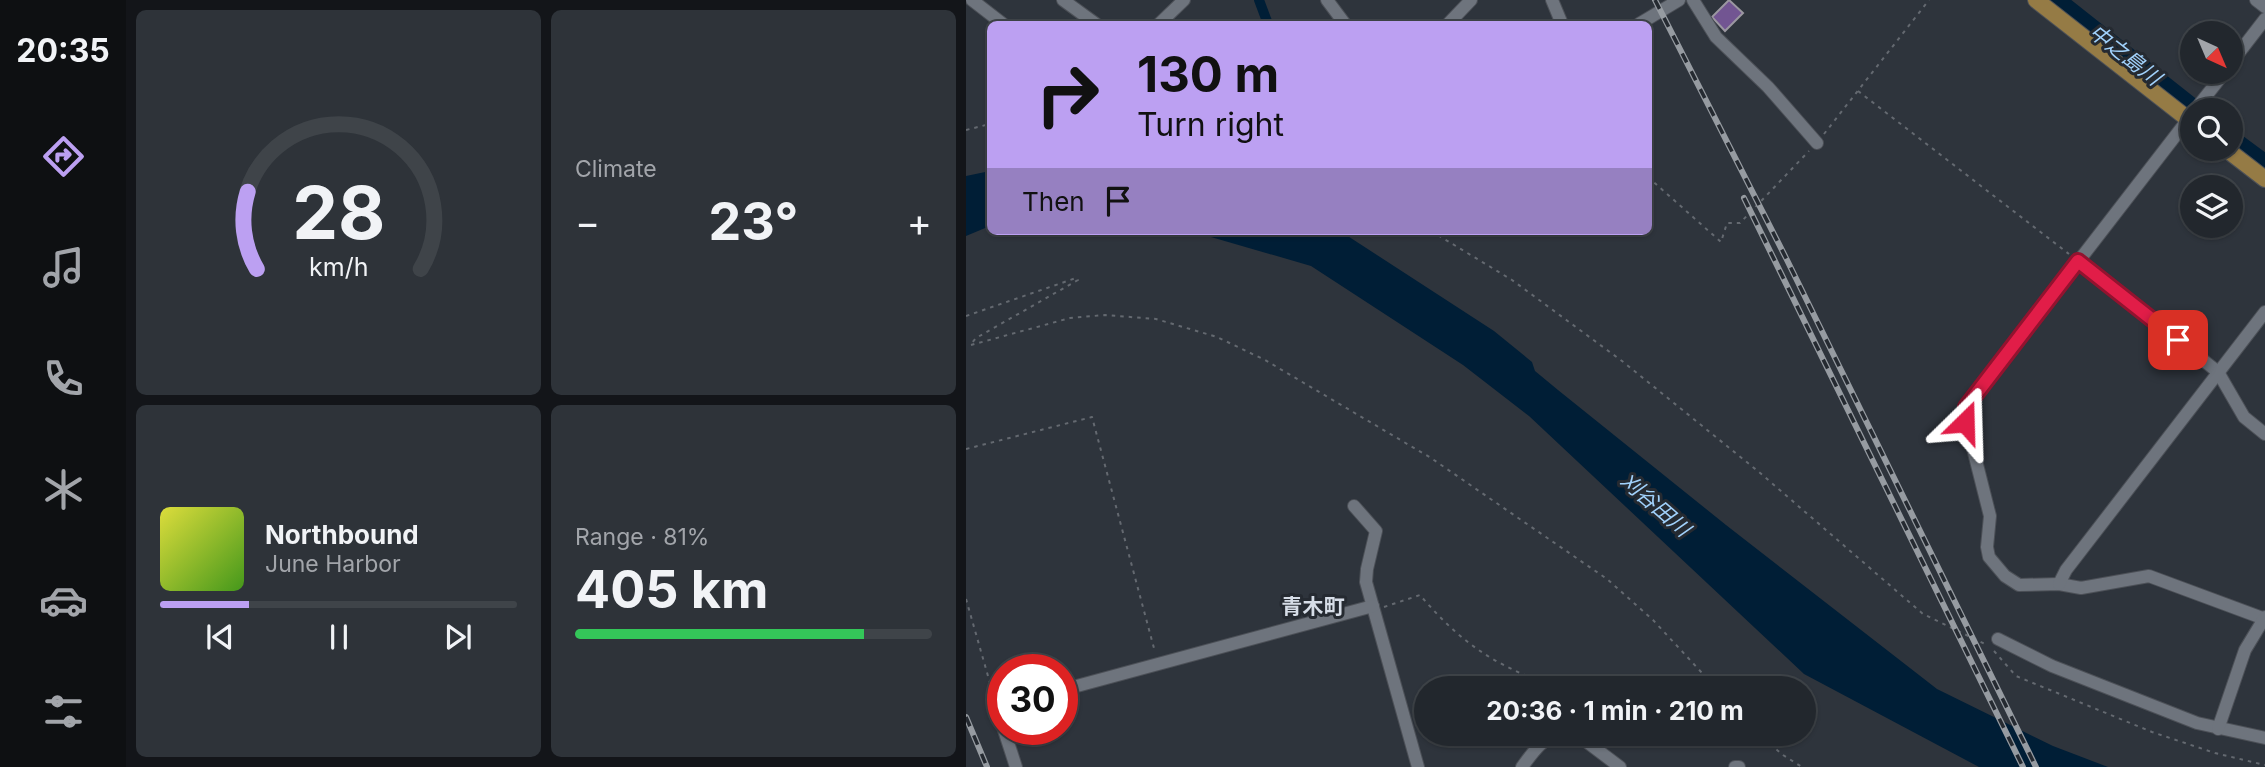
<!DOCTYPE html>
<html lang="en">
<head>
<meta charset="utf-8">
<style>
  body { margin:0; font-family:Inter,"Noto Sans JP",sans-serif; background:#2e3339; color:#f1f3f6; height:100vh; display:flex; flex-direction:column; font-size:26px; white-space:nowrap }
  * { box-sizing:border-box; margin:0 }
  p { font-size:23px; color:#a2a5aa }
  .icon { flex:none; width:38px; height:38px; fill:none; stroke:currentColor; stroke-width:2; stroke-linecap:round; stroke-linejoin:round }
  .map { position:relative; flex:1; overflow:hidden }
  .sheet { display:flex; flex-direction:column; gap:10px; padding:10px; background:#131519; width:840px }
  .sheet>* { flex:none }
  .top-card { position:absolute; left:21px; top:21px; width:665px; height:214px; border-radius:10px; box-shadow:0 2px 5px #0004,0 0 0 2px #3f4449; background:#bca0f2; color:#111; overflow:hidden }
  .needle { width:46px; rotate:136deg }
  .buttons { position:absolute; left:1214px; top:21px; display:grid; gap:14px }
  .buttons a { display:grid; place-items:center; width:63px; height:63px; border-radius:50%; background:#22272d; box-shadow:0 2px 5px #0004,0 0 0 2px #3f4449; font-size:35px }
  .speed { position:absolute; left:21px; top:654px; display:flex; gap:14px; font-size:35px; font-weight:700; text-align:center }
  .speed>* { display:grid; place-content:center; width:91px; height:91px; border-radius:50%; background:#22272d; box-shadow:0 2px 5px #0004,0 0 0 2px #3f4449; line-height:1 }
  .speed .limit { border:10px solid #d22; background:#fff; color:#111 }
  .pin { position:absolute; display:grid; place-items:center; width:60px; height:60px; color:#fff; margin:-30px; border-radius:14px; box-shadow:0 4px 10px #0006 }
  .me { position:absolute; width:77px; margin:-38px; rotate:22deg; stroke-linejoin:round; filter:drop-shadow(0 0 5px #0008) }
  .turn { display:flex; align-items:center; gap:24px; height:147px; padding:0 35px; font-size:32px }
  .turn .icon { width:91px; height:91px; stroke-width:2.5 }
  .turn b { display:block; font-size:49px; line-height:60px }
  .then { display:flex; align-items:center; height:66px; padding:0 35px; background:#0003; gap:14px; font-size:26px }
  .big { font-size:52px; font-weight:700; line-height:1.1 }
  .sheet .tile { flex:1; display:flex; flex-direction:column; justify-content:center; gap:10px; min-width:0; padding:0 24px; border-radius:10px; background:#2e3339 }
  .sheet .dial { align-items:center; gap:0 }
  .dial svg { height:182px; overflow:visible; fill:none; stroke:#3f4449; stroke-width:7; stroke-linecap:round; text-anchor:middle }
  .dial text { fill:#f1f3f6; stroke:none }
  .song { display:flex; align-items:center; gap:21px }
  .cover { width:84px; height:84px; border-radius:10px; background:linear-gradient(135deg,hsl(60 70% 55%),hsl(100 70% 35%)) }
  .played { height:7px; border-radius:4px; background:linear-gradient(90deg,#bca0f2 25%,#3f4449 25%) }
  .keys { display:flex; justify-content:space-around; direction:ltr }
  .heat { display:flex; justify-content:space-between; align-items:center; font-size:38px; direction:ltr }
  .charge { height:10px; border-radius:5px; background:linear-gradient(90deg,#34c759 81%,#3f4449 0) }
  .sheet .tiles { flex:1; display:grid; gap:10px; grid-template-columns:repeat(2,1fr) }
  .trip { position:absolute; left:448px; top:676px; width:402px; height:70px; border-radius:35px; background:#22272d; box-shadow:0 2px 5px #0004,0 0 0 2px #3f4449; font-weight:700; line-height:70px; text-align:center }
  main { display:flex; flex:1; min-height:0 }
  .tab-bar { display:flex; flex-direction:column; width:126px; justify-content:space-around; align-items:center; background:#0e1012; color:#a2a5aa }
  .tab-bar .icon { width:49px; height:49px }
  .tab-bar .current { color:#bca0f2 }
  .tab-bar b { font-size:32px; color:#f1f3f6 }
  .map>svg:first-child { display:block }
  .water { fill:#001e36 }
  .lines { fill:none; stroke-linecap:round; stroke-linejoin:round }
  .canal { stroke:#001e36; stroke-width:10 }
  .river { stroke:#001e36; stroke-width:19 }
  .building { fill:#725592; stroke:#9b97a1; stroke-width:2 }
  .minor-casing { stroke:#4c5057; stroke-width:14 }
  .major-casing { stroke:#4c5057; stroke-width:18 }
  .path { stroke:#646970; stroke-width:2; stroke-dasharray:3.5 5; stroke-linecap:butt }
  .minor { stroke:#6e747d; stroke-width:12 }
  .major { stroke:#957b45; stroke-width:16 }
  .rail-casing { stroke:#969ba1; stroke-width:6 }
  .rail { stroke:#252a31; stroke-width:3.5; stroke-dasharray:10; stroke-linecap:butt }
  .route-casing { stroke:#92132f; stroke-width:18 }
  .route { stroke:#e11d48; stroke-width:12 }
  .labels { text-anchor:middle; stroke-width:6; stroke-linejoin:round; paint-order:stroke }
  .water-label { font-size:21px; font-style:italic; fill:#a1d1fb; stroke:#252a31 }
  .neighbourhood-label { font-size:21px; font-weight:bold; fill:#d6dde7; stroke:#252a31 }
</style>
</head>
<body>
<main>
<nav class="tab-bar">
<b>20:35</b>
<svg class="icon current" aria-label="directions" viewBox="0 0 24 24"><path d="M12 3l9 9-9 9-9-9zM9 14v-3h6M13 9l2 2-2 2"/></svg>
<svg class="icon" aria-label="music" viewBox="0 0 24 24"><path d="M9 18V5l10-2v13"/><circle cx="6" cy="18" r="3"/><circle cx="16" cy="16" r="3"/></svg>
<svg class="icon" aria-label="phone" viewBox="0 0 24 24"><path d="M5 4h4l2 5-3 2q2 4 5 5l2-3 5 2v4C11 20 4 13 5 4z"/></svg>
<svg class="icon" aria-label="climate" viewBox="0 0 24 24"><path d="M12 3v18M4 7l16 10M4 17L20 7"/></svg>
<svg class="icon" aria-label="car" viewBox="0 0 24 24"><path d="M5 17H2v-5l4-1 3-4h7l3 4 3 1v5h-3M9 17h6M6 11h13"/><circle cx="7" cy="17" r="2"/><circle cx="17" cy="17" r="2"/></svg>
<svg class="icon" aria-label="filters" viewBox="0 0 24 24"><path d="M4 7h16M4 17h16"/><circle cx="9" cy="7" r="2"/><circle cx="15" cy="17" r="2"/></svg>
</nav>
<section class="sheet">
<div class="tiles">
<div class="tile dial"><svg viewBox="0 0 100 80">
<path d="M14 69A42 42 0 1 1 86 69"/>
<path d="M14 69A42 42 0 0 1 10 35" stroke="#bca0f2"/>
<text x="50" y="56" font-size="32" font-weight="700">28</text>
<text x="50" y="72" font-size="11">km/h</text>
</svg></div>
<div class="tile"><p>Climate</p>
<div class="heat"><a>−</a><b class="big">23°</b><a>+</a></div>
</div>
<div class="tile">
<div class="song"><i class="cover"></i><div><b>Northbound</b><p>June Harbor</p></div></div>
<div class="played"></div>
<div class="keys"><svg class="icon" aria-label="previous" viewBox="0 0 24 24"><path d="M18 5L8 12l10 7zM5 5v14"/></svg><svg class="icon" aria-label="pause" viewBox="0 0 24 24"><path d="M8 5v14M16 5v14"/></svg><svg class="icon" aria-label="next" viewBox="0 0 24 24"><path d="M6 5l10 7-10 7zM19 5v14"/></svg></div>
</div>
<div class="tile"><p>Range · 81%</p><b class="big">405 km</b><div class="charge"></div></div>
</div>
</section>
<div class="map">
<svg width="1299" height="767" viewBox="0 0 1299 767">
  <rect width="100%" height="100%" fill="#2e343c"/>
  <g class="water">
    <path d="M24,171V226L0,236V176Z"/>
    <path d="M213,231H374L528,331L566,362L569,371L592,390L760,525L971,689L1087,746L1142,767H1013L838,674L563,416L497,365L345,266L245,237Z"/>
  </g>
  <g class="lines">
    <path class="canal" d="M293,0L302,24"/>
    <g class="river">
      <path d="M1090,0L1229,110"/>
      <path d="M1265,139L1299,164"/>
    </g>
  </g>
  <path class="building" d="M763,0L777,13L759,31L746,17Z"/>
  <g class="lines">
    <g class="minor-casing">
      <g id="minor">
        <path d="M6,0L37,24"/>
        <path d="M97,0L130,24"/>
        <path d="M361,0L379,24"/>
        <path d="M586,0L596,24"/>
        <path d="M727,0L750,37L802,87L851,143"/>
        <path d="M1290,0L1299,7"/>
        <path d="M193,24L218,0"/>
        <path d="M482,24L505,0"/>
        <path d="M673,24L713,0"/>
        <path d="M1265,63L1299,19"/>
        <path d="M1229,110L1259,72"/>
        <path d="M1227,113L1000,407L998,413L1024,516L1021,547L1023,557L1039,576L1053,585L1093,584L1115,588L1183,576L1299,619"/>
        <path d="M1112,261L1252,372L1278,417L1299,434"/>
        <path d="M388,506L410,531L401,569L400,582L452,767"/>
        <path d="M1093,584L1100,570L1299,312"/>
        <path d="M1032,639L1086,666L1231,723L1299,738"/>
        <path d="M96,690L407,606"/>
        <path d="M37,707L32,708L37,725"/>
        <path d="M1252,729L1279,650L1299,617"/>
        <path d="M38,730L50,767"/>
        <path d="M609,733L654,767"/>
        <path d="M556,767C567,752 577,737 596,733"/>
        <path d="M769,767H773"/>
      </g>
    </g>
    <g class="major-casing">
      <g id="major">
        <path d="M1070,0L1227,123"/>
        <path d="M1260,149L1299,179"/>
      </g>
    </g>
    <g class="path">
      <path d="M892,91L1103,254"/>
      <path d="M0,130L24,124"/>
      <path d="M858,134L963,0"/>
      <path d="M682,177L755,242L761,223H774L843,151"/>
      <path d="M465,231L546,280L656,361L793,472L957,614L1021,645"/>
      <path d="M0,316L110,278L112,280L10,338L5,344"/>
      <path d="M5,345L104,318L139,315L190,319L251,337L299,360L465,458L641,579L687,620L750,688"/>
      <path d="M0,449L126,417L189,652"/>
      <path d="M0,599L28,697"/>
      <path d="M418,607L454,595C477,622 502,646 534,663C552,673 571,680 590,688"/>
      <path d="M1028,651L1050,676L1186,732L1249,753L1299,765"/>
      <path d="M791,733L817,755L836,767"/>
    </g>
    <use href="#minor" class="minor"/>
    <use href="#major" class="major"/>
    <g class="rail-casing">
      <g id="rail">
        <path d="M689,0L820,258L1070,767"/>
        <path d="M778,198L1057,767"/>
        <path d="M0,717L21,767"/>
      </g>
    </g>
    <use href="#rail" class="rail"/>
  </g>
  <g class="lines">
    <g class="route-casing">
      <path id="route" d="M999,422L1000,407L1112,261L1212,340"/>
    </g>
    <use href="#route" class="route"/>
  </g>
  <g class="labels">
    <g class="water-label">
      <text transform="translate(1159 55) rotate(38)" y="7">中之島川</text>
      <text transform="translate(689 505) rotate(41)" y="7">刈谷田川</text>
    </g>
    <g class="neighbourhood-label">
      <text x="347" y="614">青木町</text>
    </g>
  </g>
</svg>
<div class="buttons">
<a><svg class="needle" viewBox="-14 -14 28 28"><path d="M0-13l5 13h-10z" fill="#e53935"/><path d="M0 13l5-13h-10z" fill="#a2a5aa"/></svg></a>
<a><svg class="icon" aria-label="search" viewBox="0 0 24 24"><circle cx="10" cy="10" r="6"/><path d="M15 15l6 6"/></svg></a>
<a><svg class="icon" aria-label="layers" viewBox="0 0 24 24"><path d="M12 4l9 5-9 5-9-5zM3 14l9 5 9-5"/></svg></a>
</div>
<div class="speed"><div class="limit">30</div></div>
<div class="pin" style="left:1212px;top:340px;background:#d93025"><svg class="icon" aria-label="arrive" viewBox="0 0 24 24"><path d="M6 21V4h12l-3 4 3 4H6"/></svg></div>
<svg class="me" style="left:999px;top:422px" viewBox="-20 -20 40 40"><path d="M0-17L14 15 0 8-14 15z" fill="#e11d48" stroke="#fff" stroke-width="4"/></svg>
<div class="trip">20:36 · 1 min · 210 m</div>
<div class="top-card">
<div class="turn"><svg class="icon" aria-label="right" viewBox="0 0 24 24"><path d="M7 20v-9h11M14 6l5 5-5 5"/></svg><div><b>130 m</b>Turn right</div></div>
<div class="then">Then<svg class="icon" aria-label="arrive" viewBox="0 0 24 24"><path d="M6 21V4h12l-3 4 3 4H6"/></svg></div>
</div>
</div>
</main>
</body>
</html>
